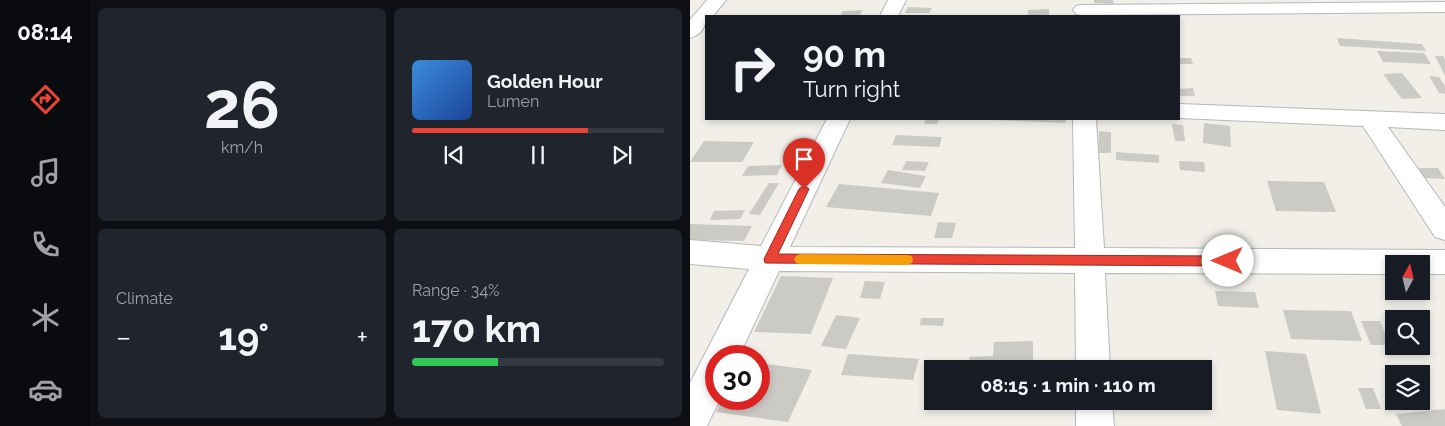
<!DOCTYPE html>
<html lang="en">
<head>
<meta charset="utf-8">
<style>
  body { margin:0; font-family:Raleway,sans-serif; background:#20242c; color:#f1f3f6; height:100vh; display:flex; flex-direction:column; font-size:19px; white-space:nowrap }
  * { box-sizing:border-box; margin:0 }
  p { font-size:16px; color:#9ea1a6 }
  .icon { flex:none; width:28px; height:28px; fill:none; stroke:currentColor; stroke-width:2; stroke-linecap:round; stroke-linejoin:round }
  .map { position:relative; flex:1; overflow:hidden }
  .drawer { display:flex; flex-direction:column; gap:8px; padding:8px; background:#0d0f14; width:600px }
  .drawer>* { flex:none }
  .hud { position:absolute; left:15px; top:15px; width:475px; height:105px; border-radius:0px; box-shadow:0 2px 8px #0003; background:#171b24; color:#f1f3f6; overflow:hidden }
  .needle { width:32px; rotate:8deg }
  .fabs { position:absolute; left:695px; top:255px; display:grid; gap:10px }
  .fabs a { display:grid; place-items:center; width:45px; height:45px; border-radius:0px; background:#171b24; box-shadow:0 2px 8px #0003; font-size:25px }
  .speed { position:absolute; left:15px; top:345px; display:flex; gap:10px; font-size:25px; font-weight:700; text-align:center }
  .speed>* { display:grid; place-content:center; width:65px; height:65px; border-radius:50%; background:#171b24; box-shadow:0 2px 8px #0003; line-height:1 }
  .speed .limit { border:8px solid #d22; background:#fff; color:#111 }
  .pin { position:absolute; display:grid; place-items:center; width:42px; height:42px; color:#fff; margin:-51px -21px; border-radius:50% 50% 50% 0; rotate:-45deg; box-shadow:0 0 5px #0007 }
  .pin .icon { rotate:45deg }
  .me { position:absolute; width:55px; margin:-28px; rotate:270deg; stroke-linejoin:round; filter:drop-shadow(0 0 4px #0008) }
  .turn { display:flex; align-items:center; gap:18px; height:105px; padding:0 15px; font-size:22px }
  .turn .icon { width:65px; height:65px; stroke-width:2.5 }
  .turn b { display:block; font-size:35px; line-height:42px }
  .big { font-size:38px; font-weight:700; line-height:1.1 }
  .drawer .card { flex:1; display:flex; flex-direction:column; justify-content:center; gap:8px; min-width:0; padding:0 18px; border-radius:8px; background:#20242c }
  .drawer .dial { align-items:center; gap:0 }
  .dial b { font-size:65px; line-height:1 }
  .song { display:flex; align-items:center; gap:15px }
  .cover { width:60px; height:60px; border-radius:8px; background:linear-gradient(135deg,hsl(210 70% 55%),hsl(220 70% 35%)) }
  .played { height:5px; border-radius:2px; background:linear-gradient(90deg,#ea4335 70%,#363941 70%) }
  .keys { display:flex; justify-content:space-around; direction:ltr }
  .heat { display:flex; justify-content:space-between; align-items:center; font-size:28px; direction:ltr }
  .charge { height:8px; border-radius:4px; background:linear-gradient(90deg,#34c759 34%,#363941 0) }
  .drawer .tiles { flex:1; display:grid; gap:8px; grid-template-columns:repeat(2,1fr) }
  .trip { position:absolute; left:234px; top:360px; width:288px; height:50px; border-radius:0px; background:#171b24; box-shadow:0 2px 8px #0003; font-weight:700; line-height:50px; text-align:center }
  main { display:flex; flex:1; min-height:0 }
  .tabs { display:flex; flex-direction:column; width:90px; justify-content:space-around; align-items:center; background:#090b0e; color:#9ea1a6 }
  .tabs .icon { width:35px; height:35px }
  .tabs .active { color:#ea4335 }
  .tabs b { font-size:22px; color:#f1f3f6 }
  .map>svg:first-child { display:block }
  .building { fill:#cccac5 }
  .lines { fill:none; stroke-linecap:round; stroke-linejoin:round }
  .minor-casing { stroke:#b5b8bc; stroke-width:2 }
  .minor { fill:#fff; fill-rule:evenodd }
  .route { fill:#ea4335; stroke:#982c22 }
  .slow { fill:#f59e0b }
</style>
</head>
<body>
<main>
<nav class="tabs">
<b>08:14</b>
<svg class="icon active" aria-label="directions" viewBox="0 0 24 24"><path d="M12 3l9 9-9 9-9-9zM9 14v-3h6M13 9l2 2-2 2"/></svg>
<svg class="icon" aria-label="music" viewBox="0 0 24 24"><path d="M9 18V5l10-2v13"/><circle cx="6" cy="18" r="3"/><circle cx="16" cy="16" r="3"/></svg>
<svg class="icon" aria-label="phone" viewBox="0 0 24 24"><path d="M5 4h4l2 5-3 2q2 4 5 5l2-3 5 2v4C11 20 4 13 5 4z"/></svg>
<svg class="icon" aria-label="climate" viewBox="0 0 24 24"><path d="M12 3v18M4 7l16 10M4 17L20 7"/></svg>
<svg class="icon" aria-label="car" viewBox="0 0 24 24"><path d="M5 17H2v-5l4-1 3-4h7l3 4 3 1v5h-3M9 17h6M6 11h13"/><circle cx="7" cy="17" r="2"/><circle cx="17" cy="17" r="2"/></svg>
</nav>
<section class="drawer">
<div class="tiles">
<div class="card dial"><b>26</b><p>km/h</p></div>
<div class="card">
<div class="song"><i class="cover"></i><div><b>Golden Hour</b><p>Lumen</p></div></div>
<div class="played"></div>
<div class="keys"><svg class="icon" aria-label="previous" viewBox="0 0 24 24"><path d="M18 5L8 12l10 7zM5 5v14"/></svg><svg class="icon" aria-label="pause" viewBox="0 0 24 24"><path d="M8 5v14M16 5v14"/></svg><svg class="icon" aria-label="next" viewBox="0 0 24 24"><path d="M6 5l10 7-10 7zM19 5v14"/></svg></div>
</div>
<div class="card"><p>Climate</p>
<div class="heat"><a>−</a><b class="big">19°</b><a>+</a></div>
</div>
<div class="card"><p>Range · 34%</p><b class="big">170 km</b><div class="charge"></div></div>
</div>
</section>
<div class="map">
<svg width="755" height="426" viewBox="0 0 755 426">
  <rect width="100%" height="100%" fill="#f1efe8"/>
  <g class="building">
    <path d="M404,0H423L424,4L404,3Z"/>
    <path d="M218,7L242,8L239,13H215Z"/>
    <path d="M359,9V16H338V10Z"/>
    <path d="M172,10L170,15H151L153,11Z"/>
    <path d="M647,38L732,44L736,51L650,46Z"/>
    <path d="M687,51L734,53L741,64L693,62Z"/>
    <path d="M745,56H753L755,60V76Z"/>
    <path d="M489,58H501L503,64H489Z"/>
    <path d="M712,73L732,98L712,99L693,74Z"/>
    <path d="M739,76L749,77L755,86V94L749,93Z"/>
    <path d="M503,88L505,96H489V89Z"/>
    <path d="M236,119H249L247,124H234Z"/>
    <path d="M303,119H376V123L303,120Z"/>
    <path d="M514,123L540,126L541,147L513,143Z"/>
    <path d="M482,124L493,125L495,141H485Z"/>
    <path d="M409,131L421,132V153H408Z"/>
    <path d="M206,135L252,137L249,147L202,145Z"/>
    <path d="M14,141L64,142L52,162H0Z"/>
    <path d="M426,152L469,155V163L426,160Z"/>
    <path d="M216,161L239,162L235,171L212,170Z"/>
    <path d="M489,161L514,162L515,172L490,170Z"/>
    <path d="M92,165L87,175L52,176L58,166Z"/>
    <path d="M729,168H748L755,179L735,178Z"/>
    <path d="M198,170L236,176L230,188L191,183Z"/>
    <path d="M577,181L634,182L646,212L586,211Z"/>
    <path d="M79,183H89L70,215L59,214Z"/>
    <path d="M149,184L249,193L241,216L136,207Z"/>
    <path d="M55,210L50,219L20,220L24,211Z"/>
    <path d="M248,222L266,223L262,238H244Z"/>
    <path d="M0,224L62,226L54,241L0,240Z"/>
    <path d="M91,276L143,278L121,334L64,332Z"/>
    <path d="M175,281L195,282L190,299L170,298Z"/>
    <path d="M525,291L565,292L569,308L528,306Z"/>
    <path d="M593,310L661,311L672,341L601,339Z"/>
    <path d="M146,315L170,318L156,349L131,346Z"/>
    <path d="M231,318H254L253,326L230,325Z"/>
    <path d="M671,321H690L700,345H681Z"/>
    <path d="M343,341V369H278L280,357L303,356L304,342Z"/>
    <path d="M575,351L616,354L631,414L587,410Z"/>
    <path d="M158,354L229,359L223,380L151,375Z"/>
    <path d="M69,363L122,370L98,422L26,412L33,399H69Z"/>
    <path d="M668,388H683L691,409H676Z"/>
    <path d="M250,401H278V403L250,404Z"/>
    <path d="M755,409V426H712L706,414Z"/>
  </g>
  <g class="lines">
    <g class="minor-casing">
      <g id="minor">
        <path d="M17,0H36L23,16H16C16,27 11,35 0,38V20Z"/>
        <path d="M198,0H216L208,16H190Z"/>
        <path d="M755,2V12L392,15L386,14L383,10L386,6L392,5Z"/>
        <path d="M489,104L755,114V130L698,127L755,207V240L745,237L673,126L489,118Z"/>
        <path d="M137,119H160L100,247L385,248L383,119H406L414,248L755,250V274H731V264H704V274L415,273L420,369H386L385,273L89,271L49,356H26V399H30L17,426H0V383L59,269L0,264V240L71,246Z"/>
        <path d="M386,401H422L424,426H386Z"/>
      </g>
    </g>
    <use href="#minor" class="minor"/>
  </g>
  <path class="route" d="M114,185L119,189L88,254L538,256L542,257L544,261L542,265L538,266L75,263L74,259L109,189Z"/>
  <path class="slow" d="M110,254L217,255L222,256L223,260L222,263L217,265L110,264L106,263L104,259L106,256Z"/>
</svg>
<div class="fabs">
<a><svg class="needle" viewBox="-14 -14 28 28"><path d="M0-13l5 13h-10z" fill="#e53935"/><path d="M0 13l5-13h-10z" fill="#9ea1a6"/></svg></a>
<a><svg class="icon" aria-label="search" viewBox="0 0 24 24"><circle cx="10" cy="10" r="6"/><path d="M15 15l6 6"/></svg></a>
<a><svg class="icon" aria-label="layers" viewBox="0 0 24 24"><path d="M12 4l9 5-9 5-9-5zM3 14l9 5 9-5"/></svg></a>
</div>
<div class="speed"><div class="limit">30</div></div>
<div class="pin" style="left:114px;top:189px;background:#d93025"><svg class="icon" aria-label="arrive" viewBox="0 0 24 24"><path d="M6 21V4h12l-3 4 3 4H6"/></svg></div>
<svg class="me" style="left:538px;top:261px" viewBox="-20 -20 40 40"><circle r="19" fill="#fff"/><path d="M0-13L10 11 0 6-10 11z" fill="#ea4335"/></svg>
<div class="trip">08:15 · 1 min · 110 m</div>
<div class="hud">
<div class="turn"><svg class="icon" aria-label="right" viewBox="0 0 24 24"><path d="M7 20v-9h11M14 6l5 5-5 5"/></svg><div><b>90 m</b>Turn right</div></div>
</div>
</div>
</main>
</body>
</html>
